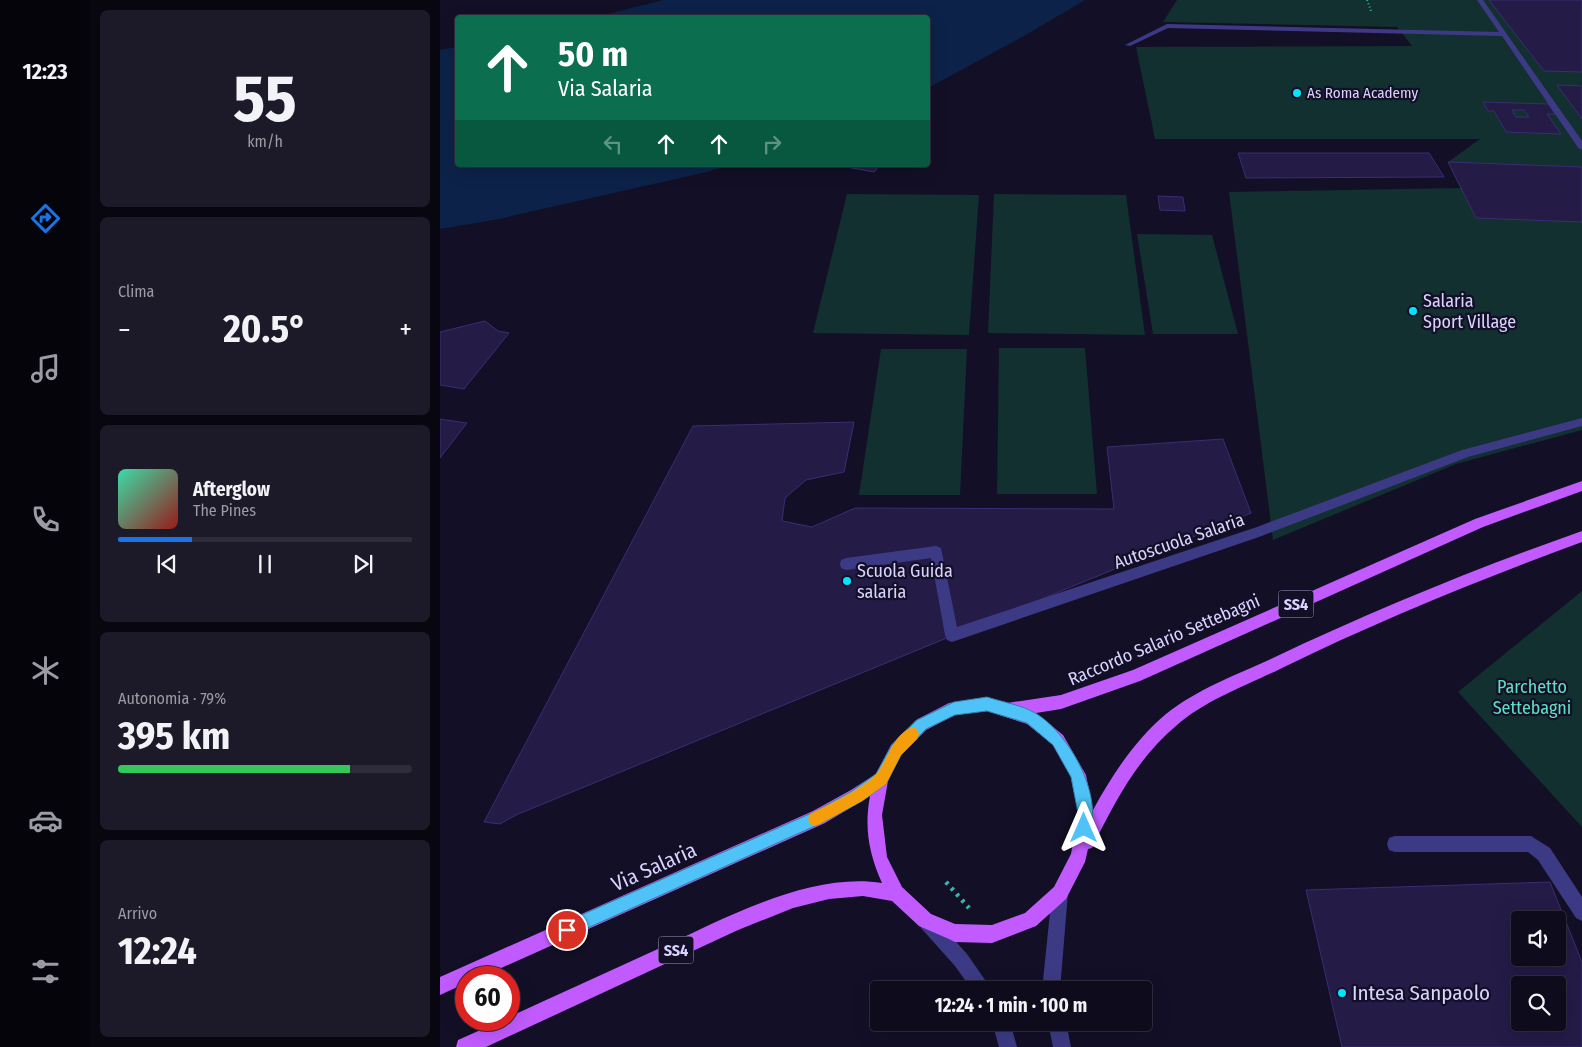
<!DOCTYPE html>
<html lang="it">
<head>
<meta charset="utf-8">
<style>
  body { margin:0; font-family:"Fira Sans Condensed",sans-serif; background:#1c1929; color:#f1f3f6; height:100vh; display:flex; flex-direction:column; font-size:19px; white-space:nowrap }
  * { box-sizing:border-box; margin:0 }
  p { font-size:16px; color:#9b9ba3 }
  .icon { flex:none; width:28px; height:28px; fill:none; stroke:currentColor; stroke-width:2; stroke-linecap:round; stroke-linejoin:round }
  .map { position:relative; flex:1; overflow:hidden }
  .side { display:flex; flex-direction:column; gap:10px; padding:10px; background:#08060f; width:350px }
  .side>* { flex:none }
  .banner { position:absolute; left:15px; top:15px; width:475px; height:152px; border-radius:5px; box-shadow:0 5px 20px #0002,0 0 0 1px #2e2b3b; background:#0b6e4f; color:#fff; overflow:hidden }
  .fabs { position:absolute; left:1071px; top:911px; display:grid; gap:10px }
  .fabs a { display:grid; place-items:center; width:55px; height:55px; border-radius:5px; background:#0e0b1c; box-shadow:0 5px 20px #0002,0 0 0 1px #2e2b3b; font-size:25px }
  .speed { position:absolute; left:15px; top:966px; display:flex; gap:10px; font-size:25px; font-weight:700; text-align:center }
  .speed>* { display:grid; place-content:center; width:65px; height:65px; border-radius:50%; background:#0e0b1c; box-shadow:0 5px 20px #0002,0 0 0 1px #2e2b3b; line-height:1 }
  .speed .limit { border:8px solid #d22; background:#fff; color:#111 }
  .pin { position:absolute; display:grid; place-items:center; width:42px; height:42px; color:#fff; margin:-21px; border:2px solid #fff; border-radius:50%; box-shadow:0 1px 5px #0007 }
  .me { position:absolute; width:55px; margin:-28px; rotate:0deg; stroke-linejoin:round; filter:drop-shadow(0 0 4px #0008) }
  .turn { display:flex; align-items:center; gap:18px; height:105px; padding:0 20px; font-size:22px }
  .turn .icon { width:65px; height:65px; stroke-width:2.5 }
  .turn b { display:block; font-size:35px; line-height:42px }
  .lanes { display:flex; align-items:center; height:48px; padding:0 20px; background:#0003; justify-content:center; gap:25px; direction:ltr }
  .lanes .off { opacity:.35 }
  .big { font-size:38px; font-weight:700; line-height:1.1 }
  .side .widget { flex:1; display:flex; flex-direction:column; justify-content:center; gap:8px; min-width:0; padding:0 18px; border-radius:8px; background:#1c1929 }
  .side .dial { align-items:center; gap:0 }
  .dial b { font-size:65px; line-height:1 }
  .song { display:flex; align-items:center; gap:15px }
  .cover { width:60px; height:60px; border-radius:8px; background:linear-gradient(135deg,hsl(160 70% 55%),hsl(0 70% 35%)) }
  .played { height:5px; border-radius:2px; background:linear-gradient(90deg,#1a73e8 25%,#2e2b3b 25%) }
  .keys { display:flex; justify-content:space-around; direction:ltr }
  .heat { display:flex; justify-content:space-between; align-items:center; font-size:28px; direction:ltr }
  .charge { height:8px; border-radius:4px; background:linear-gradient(90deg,#34c759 79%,#2e2b3b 0) }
  .trip { position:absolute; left:430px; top:981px; width:282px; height:50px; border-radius:5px; background:#0e0b1c; box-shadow:0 5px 20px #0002,0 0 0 1px #2e2b3b; font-weight:700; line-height:50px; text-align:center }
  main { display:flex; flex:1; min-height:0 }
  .menu { display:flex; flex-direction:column; width:90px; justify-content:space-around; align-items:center; background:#06040b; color:#9b9ba3 }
  .menu .icon { width:35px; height:35px }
  .menu .selected { color:#1a73e8 }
  .menu b { font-size:22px; color:#f1f3f6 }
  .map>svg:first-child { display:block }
  .green { fill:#12302f }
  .water { fill:#0c2248 }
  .building { fill:#241b47; stroke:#3b2d73; fill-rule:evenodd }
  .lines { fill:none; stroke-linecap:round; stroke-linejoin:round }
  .path-far1 { stroke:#2fb8b0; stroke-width:2; stroke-dasharray:1 2.5; stroke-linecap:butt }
  .path { stroke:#2fb8b0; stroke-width:4.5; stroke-dasharray:3 5; stroke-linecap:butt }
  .minor { fill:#3d3a85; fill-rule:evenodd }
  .major { fill:#c25bff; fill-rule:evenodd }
  .route { fill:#4fc3f7; stroke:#337fa1 }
  .slow { fill:#f59e0b }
  .poi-dot { fill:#00e5ff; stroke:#130f26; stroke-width:2 }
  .labels { text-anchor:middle; stroke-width:4.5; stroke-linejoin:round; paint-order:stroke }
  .far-poi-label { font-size:15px; fill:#d9d4ff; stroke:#130f26; text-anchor:start }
  .shield { fill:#130f26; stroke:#9e99be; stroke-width:1 }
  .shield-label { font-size:16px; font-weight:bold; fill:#d9d4ff }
  .poi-label { font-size:18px; fill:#d9d4ff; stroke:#130f26; text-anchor:start }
  .street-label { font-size:18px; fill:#d9d4ff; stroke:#130f26 }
  .park-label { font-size:18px; fill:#5fe0c0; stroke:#130f26 }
  .near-street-label { font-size:21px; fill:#d9d4ff; stroke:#130f26 }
  .near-poi-label { font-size:21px; fill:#d9d4ff; stroke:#130f26; text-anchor:start }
</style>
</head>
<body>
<main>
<nav class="menu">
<b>12:23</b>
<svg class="icon selected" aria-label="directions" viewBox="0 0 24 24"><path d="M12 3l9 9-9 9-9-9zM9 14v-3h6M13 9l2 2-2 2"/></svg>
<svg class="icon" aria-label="music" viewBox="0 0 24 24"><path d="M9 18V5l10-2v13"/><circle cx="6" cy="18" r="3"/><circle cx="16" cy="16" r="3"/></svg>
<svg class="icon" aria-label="phone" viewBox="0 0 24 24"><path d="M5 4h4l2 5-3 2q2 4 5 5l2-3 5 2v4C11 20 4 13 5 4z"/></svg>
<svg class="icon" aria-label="climate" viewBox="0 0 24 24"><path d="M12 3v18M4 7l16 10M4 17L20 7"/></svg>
<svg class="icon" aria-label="car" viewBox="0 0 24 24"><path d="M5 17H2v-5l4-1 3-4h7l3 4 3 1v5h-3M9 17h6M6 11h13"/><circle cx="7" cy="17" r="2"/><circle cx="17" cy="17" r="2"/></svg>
<svg class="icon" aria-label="filters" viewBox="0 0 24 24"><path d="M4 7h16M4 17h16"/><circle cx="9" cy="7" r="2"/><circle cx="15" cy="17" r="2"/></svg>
</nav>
<section class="side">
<div class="widget dial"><b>55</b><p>km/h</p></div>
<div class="widget"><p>Clima</p>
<div class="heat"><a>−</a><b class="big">20.5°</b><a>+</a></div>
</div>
<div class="widget">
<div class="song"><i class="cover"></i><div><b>Afterglow</b><p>The Pines</p></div></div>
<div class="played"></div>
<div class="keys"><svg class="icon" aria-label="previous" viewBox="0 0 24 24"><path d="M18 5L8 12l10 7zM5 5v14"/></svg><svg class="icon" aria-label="pause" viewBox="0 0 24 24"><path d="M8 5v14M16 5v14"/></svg><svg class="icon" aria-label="next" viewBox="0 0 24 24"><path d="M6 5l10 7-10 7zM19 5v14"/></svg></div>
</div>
<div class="widget"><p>Autonomia · 79%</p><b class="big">395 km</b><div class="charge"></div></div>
<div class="widget"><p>Arrivo</p><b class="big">12:24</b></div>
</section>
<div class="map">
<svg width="1142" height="1047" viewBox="0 0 1142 1047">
  <rect width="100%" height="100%" fill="#130f26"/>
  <g class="green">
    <path d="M737,0H1142V430L1016,464L833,540L789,192L1021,188L1008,162L1040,139H715L696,47L972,46L957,27L723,22Z"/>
    <path d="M407,194L539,195L529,335L373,333Z"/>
    <path d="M554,194L686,195L705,335L548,333Z"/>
    <path d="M697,234L772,235L798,334H713Z"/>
    <path d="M559,348H645L657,494H557Z"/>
    <path d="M441,349H527L520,495H419Z"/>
    <path d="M1142,591V827L1018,692Z"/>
  </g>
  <g class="water">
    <path d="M223,0H645L584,36L488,88V18L156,17Z"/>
    <path d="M17,47L18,165H288L267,172L54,220L0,229V50Z"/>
  </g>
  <g class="building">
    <path d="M1049,0H1142V72L1104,71Z"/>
    <path d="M1117,85L1142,86V119Z"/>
    <path d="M1043,102L1108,104L1115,114H1107L1121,134L1066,132L1054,111H1048ZM1072,110H1084L1089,117H1076Z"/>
    <path d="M798,153H989L1004,177L806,178Z"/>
    <path d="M1008,162L1142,167V222L1036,218Z"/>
    <path d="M408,165H440L434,172L407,167Z"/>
    <path d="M718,196L743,197L745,211L720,210Z"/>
    <path d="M45,321L58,331L69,333L24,389L0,385V332Z"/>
    <path d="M0,419L27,423L0,458Z"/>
    <path d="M414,422L404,472L366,480L345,498L342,521L372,527L415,508L674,509L667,447L783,439L811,513L76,815L60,824L44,822L253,426Z"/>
    <path d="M1110,882L1142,962V1047H902L866,890ZM1080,920H1118V958H1080ZM1080,985H1118V1022H1080Z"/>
  </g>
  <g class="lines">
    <path class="path-far1" d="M927,0L931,11"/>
    <path class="path" d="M506,882L529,908"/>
    <g class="minor">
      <path d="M1037,0H1043L1142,141V149H1139L1062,36L728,28L690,46L685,45L727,24L1059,32Z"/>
      <path d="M1142,418V426L1028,457L819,537L512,642L507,640L505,635L491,558L406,570L401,568L400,564L401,560L406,558L496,546L501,548L517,627L817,527L1022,450Z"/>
      <path d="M955,836H1091L1110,848L1142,897V921L1136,918L1098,860L1088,852H955L949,850L947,844L949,838Z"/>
      <path d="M620,885L626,887L628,893L620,990H602L612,893L614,887Z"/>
      <path d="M487,913L493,916L527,954L552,990H532L515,966L481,928L478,922L481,916Z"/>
      <path d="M552,1022H570L577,1047H559Z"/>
      <path d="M608,1022H626L631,1047H613Z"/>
    </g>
    <path class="major" d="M1142,481V491L1043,527L700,681L621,709L596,713L623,735L646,775L653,810C672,775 695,740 726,714C757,689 798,674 833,658C934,610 1037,568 1142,531V542C1039,580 938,621 840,669C805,686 766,700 737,725C698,757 674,803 652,848L648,849L645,862L626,899L596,926L552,943L515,942L509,939L479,926L452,901L423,896L389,899L353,908L298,930L46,1047H16L18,1040L63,1020H69V1017C119,994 170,971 220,948C286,918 369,872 442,883C429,854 424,828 430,796L385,823L39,978H26V983L0,995V977L373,811L411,790L436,774L451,745L476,720L509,703L547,697L567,703L621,695L693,670L1035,519ZM547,711L587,724L613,745L631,777L638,813L631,854L614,887L585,913L552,925L515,924L491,914L462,887L447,857L442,815L448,781L461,755L486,730L515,715Z"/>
  </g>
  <path class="route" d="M547,697C562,702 582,705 595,713C628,732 664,795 649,833L644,835L638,833L636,828L638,813L631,777L613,745L587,723L547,711L515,715L486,729L461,755L446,784L422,801L384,822L132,935L127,938L121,935L119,930L121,924L374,812L412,791L436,774L452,745L477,720L514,702Z"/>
  <path class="slow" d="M472,727L477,729L479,734L477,739L461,755L446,784L422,801L380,824L375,826L370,824L368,819L370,814C387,805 425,788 437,773C449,758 452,736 472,727Z"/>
  <g class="poi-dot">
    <circle cx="857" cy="93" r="5"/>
    <circle cx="973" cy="311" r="5"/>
    <circle cx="407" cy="581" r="5"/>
    <circle cx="902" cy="993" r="5"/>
  </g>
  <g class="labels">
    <g class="far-poi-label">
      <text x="867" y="98">As Roma Academy</text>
    </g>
    <g class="shield">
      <rect x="838.5" y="590.5" width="35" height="27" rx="4"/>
      <rect x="218.5" y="936.5" width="35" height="27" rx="4"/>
    </g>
    <g class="shield-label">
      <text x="856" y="610">SS4</text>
      <text x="236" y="956">SS4</text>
    </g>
    <g class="poi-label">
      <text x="983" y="307">Salaria<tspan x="983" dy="21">Sport Village</tspan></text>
      <text x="417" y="577">Scuola Guida<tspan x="417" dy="21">salaria</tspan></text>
    </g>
    <g class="street-label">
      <text transform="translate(739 541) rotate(-19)" y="6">Autoscuola Salaria</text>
      <text transform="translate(724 640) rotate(-23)" y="6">Raccordo Salario Settebagni</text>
    </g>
    <g class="park-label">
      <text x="1092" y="693">Parchetto<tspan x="1092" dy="21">Settebagni</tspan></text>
    </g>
    <g class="near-street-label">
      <text transform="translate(214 867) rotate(-24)" y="7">Via Salaria</text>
    </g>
    <g class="near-poi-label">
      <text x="912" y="1000">Intesa Sanpaolo</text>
    </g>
  </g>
</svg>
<div class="fabs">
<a><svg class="icon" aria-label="sound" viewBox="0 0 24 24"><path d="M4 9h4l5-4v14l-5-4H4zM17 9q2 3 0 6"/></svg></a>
<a><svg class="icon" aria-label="search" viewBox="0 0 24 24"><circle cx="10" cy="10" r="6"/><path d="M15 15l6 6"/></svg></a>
</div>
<div class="speed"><div class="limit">60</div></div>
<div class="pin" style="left:127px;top:930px;background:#d93025"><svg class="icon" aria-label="arrive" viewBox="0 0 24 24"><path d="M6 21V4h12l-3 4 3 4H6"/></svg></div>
<svg class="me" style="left:644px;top:828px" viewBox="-20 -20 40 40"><path d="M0-17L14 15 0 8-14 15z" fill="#4fc3f7" stroke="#fff" stroke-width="4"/></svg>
<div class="trip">12:24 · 1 min · 100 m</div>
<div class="banner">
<div class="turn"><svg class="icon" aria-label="ahead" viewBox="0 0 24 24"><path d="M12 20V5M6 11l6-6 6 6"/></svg><div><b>50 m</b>Via Salaria</div></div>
<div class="lanes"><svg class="icon off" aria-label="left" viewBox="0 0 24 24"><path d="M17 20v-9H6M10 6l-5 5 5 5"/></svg><svg class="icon" aria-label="ahead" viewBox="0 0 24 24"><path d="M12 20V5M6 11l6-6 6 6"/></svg><svg class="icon" aria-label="ahead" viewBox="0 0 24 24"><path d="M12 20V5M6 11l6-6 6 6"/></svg><svg class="icon off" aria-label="right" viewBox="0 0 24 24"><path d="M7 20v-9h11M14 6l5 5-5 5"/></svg></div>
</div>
</div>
</main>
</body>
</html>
